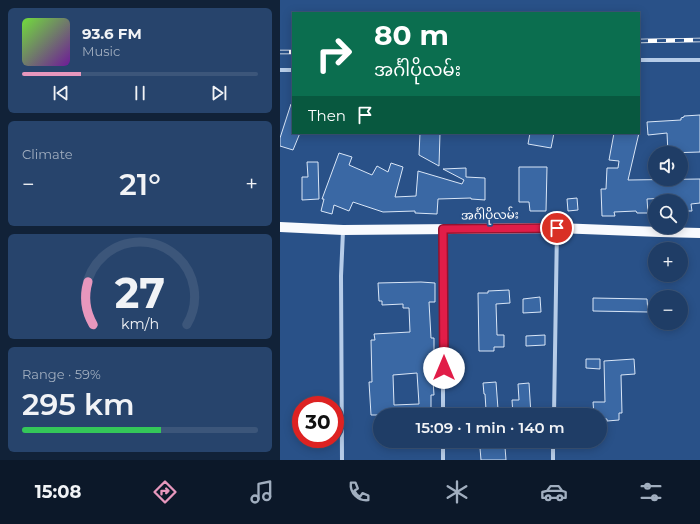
<!DOCTYPE html>
<html lang="en">
<head>
<meta charset="utf-8">
<style>
  body { margin:0; font-family:Montserrat,"Noto Sans Myanmar",sans-serif; background:#27446c; color:#f1f3f6; height:100vh; display:flex; flex-direction:column; font-size:15px; white-space:nowrap }
  * { box-sizing:border-box; margin:0 }
  p { font-size:13px; color:#a1aebf }
  .icon { flex:none; width:22px; height:22px; fill:none; stroke:currentColor; stroke-width:2; stroke-linecap:round; stroke-linejoin:round }
  .map { position:relative; flex:1; overflow:hidden }
  .drawer { display:flex; flex-direction:column; gap:8px; padding:8px; background:#112238; width:280px }
  .drawer>* { flex:none }
  .hud { position:absolute; left:12px; top:12px; width:348px; height:122px; border-radius:0px; box-shadow:0 2px 10px #0003,0 0 0 1px #3c567a; background:#0b6e4f; color:#fff; overflow:hidden }
  .fabs { position:absolute; left:368px; top:146px; display:grid; gap:8px }
  .fabs a { display:grid; place-items:center; width:40px; height:40px; border-radius:50%; background:#1f3d66; box-shadow:0 2px 10px #0003,0 0 0 1px #3c567a; font-size:20px }
  .speed { position:absolute; left:12px; top:396px; display:flex; gap:8px; font-size:20px; font-weight:700; text-align:center }
  .speed>* { display:grid; place-content:center; width:52px; height:52px; border-radius:50%; background:#1f3d66; box-shadow:0 2px 10px #0003,0 0 0 1px #3c567a; line-height:1 }
  .speed .limit { border:6px solid #d22; background:#fff; color:#111 }
  .pin { position:absolute; display:grid; place-items:center; width:34px; height:34px; color:#fff; margin:-17px; border:2px solid #fff; border-radius:50%; box-shadow:0 1px 4px #0007 }
  .me { position:absolute; width:44px; margin:-22px; rotate:0deg; stroke-linejoin:round; filter:drop-shadow(0 0 3px #0008) }
  .turn { display:flex; align-items:center; gap:14px; height:84px; padding:0 16px; font-size:18px }
  .turn .icon { width:52px; height:52px; stroke-width:2.5 }
  .turn b { display:block; font-size:28px; line-height:34px }
  .then { display:flex; align-items:center; height:38px; padding:0 16px; background:#0003; gap:8px; font-size:15px }
  .big { font-size:30px; font-weight:600; line-height:1.1 }
  .drawer .card { flex:1; display:flex; flex-direction:column; justify-content:center; gap:6px; min-width:0; padding:0 14px; border-radius:6px; background:#27446c }
  .drawer .dial { align-items:center; gap:0 }
  .dial svg { height:104px; overflow:visible; fill:none; stroke:#3c567a; stroke-width:7; stroke-linecap:round; text-anchor:middle }
  .dial text { fill:#f1f3f6; stroke:none }
  .song { display:flex; align-items:center; gap:12px }
  .cover { width:48px; height:48px; border-radius:6px; background:linear-gradient(135deg,hsl(100 70% 55%),hsl(280 70% 35%)) }
  .played { height:4px; border-radius:2px; background:linear-gradient(90deg,#e797bd 25%,#3c567a 25%) }
  .keys { display:flex; justify-content:space-around; direction:ltr }
  .heat { display:flex; justify-content:space-between; align-items:center; font-size:22px; direction:ltr }
  .charge { height:6px; border-radius:3px; background:linear-gradient(90deg,#34c759 59%,#3c567a 0) }
  .trip { position:absolute; left:93px; top:408px; width:234px; height:40px; border-radius:20px; background:#1f3d66; box-shadow:0 2px 10px #0003,0 0 0 1px #3c567a; font-weight:600; line-height:40px; text-align:center }
  .menu { display:flex; height:64px; justify-content:space-around; align-items:center; background:#0c1829; color:#a1aebf }
  .menu .icon { width:28px; height:28px }
  .menu .selected { color:#e797bd }
  .menu b { font-size:18px; color:#f1f3f6 }
  main { display:flex; flex:1; min-height:0 }
  .map>svg:first-child { display:block }
  .building { fill:#3a68a4; stroke:#d9e6f7; fill-rule:evenodd }
  .lines { fill:none; stroke-linecap:round; stroke-linejoin:round }
  .minor { stroke:#b6cce8; stroke-width:4 }
  .primary { stroke:#f8fafe; stroke-width:10 }
  .rail-casing { stroke:#fff; stroke-width:4.5 }
  .rail { stroke:#295188; stroke-width:3; stroke-dasharray:9; stroke-linecap:butt }
  .route-casing { stroke:#92132f; stroke-width:10 }
  .route { stroke:#e11d48; stroke-width:7 }
  .labels { text-anchor:middle; stroke-width:4; stroke-linejoin:round; paint-order:stroke }
  .street-label { font-size:12px; fill:#fff; stroke:#295188 }
</style>
</head>
<body>
<main>
<section class="drawer">
<div class="card">
<div class="song"><i class="cover"></i><div><b>93.6 FM</b><p>Music</p></div></div>
<div class="played"></div>
<div class="keys"><svg class="icon" aria-label="previous" viewBox="0 0 24 24"><path d="M18 5L8 12l10 7zM5 5v14"/></svg><svg class="icon" aria-label="pause" viewBox="0 0 24 24"><path d="M8 5v14M16 5v14"/></svg><svg class="icon" aria-label="next" viewBox="0 0 24 24"><path d="M6 5l10 7-10 7zM19 5v14"/></svg></div>
</div>
<div class="card"><p>Climate</p>
<div class="heat"><a>−</a><b class="big">21°</b><a>+</a></div>
</div>
<div class="card dial"><svg viewBox="0 0 100 80">
<path d="M14 69A42 42 0 1 1 86 69"/>
<path d="M14 69A42 42 0 0 1 10 36" stroke="#e797bd"/>
<text x="50" y="56" font-size="32" font-weight="700">27</text>
<text x="50" y="72" font-size="11">km/h</text>
</svg></div>
<div class="card"><p>Range · 59%</p><b class="big">295 km</b><div class="charge"></div></div>
</section>
<div class="map">
<svg width="420" height="460" viewBox="0 0 420 460">
  <rect width="100%" height="100%" fill="#295188"/>
  <g class="building">
    <path d="M11,104H13V133H20L13,150L0,146V138Z"/>
    <path d="M420,115V152L388,153L387,133L368,135L367,122L401,120V118L404,117V116Z"/>
    <path d="M140,133H160L159,166L139,155Z"/>
    <path d="M250,133H274L271,148L248,144Z"/>
    <path d="M334,133H359L348,180L420,179V203L411,204L412,211H402L401,200L388,201V198L367,199L368,213H357L356,211L334,212L335,216H322L321,189H326L327,168H338L339,161L329,160Z"/>
    <path d="M59,153L72,157L69,165L92,175L97,166L108,172L111,163L123,167L115,197L136,196L138,171L182,184L184,180L163,169L186,168V177L205,178V200L191,199V198L158,199L157,214L135,213V211L103,212L73,202L69,211L54,205L52,214L41,211L44,199H42Z"/>
    <path d="M27,162H38L39,199L22,200V177H28Z"/>
    <path d="M239,167H267L266,211H250L249,202H239Z"/>
    <path d="M297,198L298,210L288,211L287,199Z"/>
    <path d="M141,282L155,283V302H149L151,338H154V365H152L154,395H151V415H91L89,382H92L91,340H95L94,334L130,332L129,308H123V304L102,305V301H99L98,283ZM137,373L139,404L114,405L113,375Z"/>
    <path d="M229,290L230,303L216,304L217,335H224V347H214V351H199L198,293H208V291Z"/>
    <path d="M260,297L261,312L243,313V299Z"/>
    <path d="M313,298L367,299L368,312L313,311Z"/>
    <path d="M265,335V345L246,346V336Z"/>
    <path d="M306,359H320V369L306,368Z"/>
    <path d="M354,359L355,374L341,375L342,413H339V420L327,421V419H320V415H314L313,402H325L324,361Z"/>
    <path d="M216,382L218,409L206,410L205,394H204L203,383Z"/>
    <path d="M249,383L251,415H233L232,400H239L238,384Z"/>
    <path d="M225,447L226,460H201L200,448Z"/>
  </g>
  <g class="lines">
    <g class="minor">
      <path d="M359,60H420"/>
      <path d="M0,70H13"/>
      <path d="M163,229V415"/>
      <path d="M274,415L277,228"/>
      <path d="M62,460L61,276L63,231"/>
      <path d="M163,460V441"/>
      <path d="M273,460V441"/>
    </g>
    <path class="primary" d="M0,227L63,230L277,228L380,232L420,233"/>
    <g class="rail-casing">
      <g id="rail">
        <path d="M359,41L420,40"/>
        <path d="M0,52H13"/>
      </g>
    </g>
    <use href="#rail" class="rail"/>
  </g>
  <g class="lines">
    <g class="route-casing">
      <path id="route" d="M164,368L163,229L277,228"/>
    </g>
    <use href="#route" class="route"/>
  </g>
  <g class="labels">
    <g class="street-label">
      <text transform="translate(210 215) rotate(-1)" y="4">အင်္ဂါပိုလမ်း</text>
    </g>
  </g>
</svg>
<div class="fabs">
<a><svg class="icon" aria-label="sound" viewBox="0 0 24 24"><path d="M4 9h4l5-4v14l-5-4H4zM17 9q2 3 0 6"/></svg></a>
<a><svg class="icon" aria-label="search" viewBox="0 0 24 24"><circle cx="10" cy="10" r="6"/><path d="M15 15l6 6"/></svg></a>
<a>+</a>
<a>−</a>
</div>
<div class="speed"><div class="limit">30</div></div>
<div class="pin" style="left:277px;top:228px;background:#d93025"><svg class="icon" aria-label="arrive" viewBox="0 0 24 24"><path d="M6 21V4h12l-3 4 3 4H6"/></svg></div>
<svg class="me" style="left:164px;top:368px" viewBox="-20 -20 40 40"><circle r="19" fill="#fff"/><path d="M0-13L10 11 0 6-10 11z" fill="#e11d48"/></svg>
<div class="trip">15:09 · 1 min · 140 m</div>
<div class="hud">
<div class="turn"><svg class="icon" aria-label="right" viewBox="0 0 24 24"><path d="M7 20v-9h11M14 6l5 5-5 5"/></svg><div><b>80 m</b>အင်္ဂါပိုလမ်း</div></div>
<div class="then">Then<svg class="icon" aria-label="arrive" viewBox="0 0 24 24"><path d="M6 21V4h12l-3 4 3 4H6"/></svg></div>
</div>
</div>
</main>
<nav class="menu">
<b>15:08</b>
<svg class="icon selected" aria-label="directions" viewBox="0 0 24 24"><path d="M12 3l9 9-9 9-9-9zM9 14v-3h6M13 9l2 2-2 2"/></svg>
<svg class="icon" aria-label="music" viewBox="0 0 24 24"><path d="M9 18V5l10-2v13"/><circle cx="6" cy="18" r="3"/><circle cx="16" cy="16" r="3"/></svg>
<svg class="icon" aria-label="phone" viewBox="0 0 24 24"><path d="M5 4h4l2 5-3 2q2 4 5 5l2-3 5 2v4C11 20 4 13 5 4z"/></svg>
<svg class="icon" aria-label="climate" viewBox="0 0 24 24"><path d="M12 3v18M4 7l16 10M4 17L20 7"/></svg>
<svg class="icon" aria-label="car" viewBox="0 0 24 24"><path d="M5 17H2v-5l4-1 3-4h7l3 4 3 1v5h-3M9 17h6M6 11h13"/><circle cx="7" cy="17" r="2"/><circle cx="17" cy="17" r="2"/></svg>
<svg class="icon" aria-label="filters" viewBox="0 0 24 24"><path d="M4 7h16M4 17h16"/><circle cx="9" cy="7" r="2"/><circle cx="15" cy="17" r="2"/></svg>
</nav>
</body>
</html>
